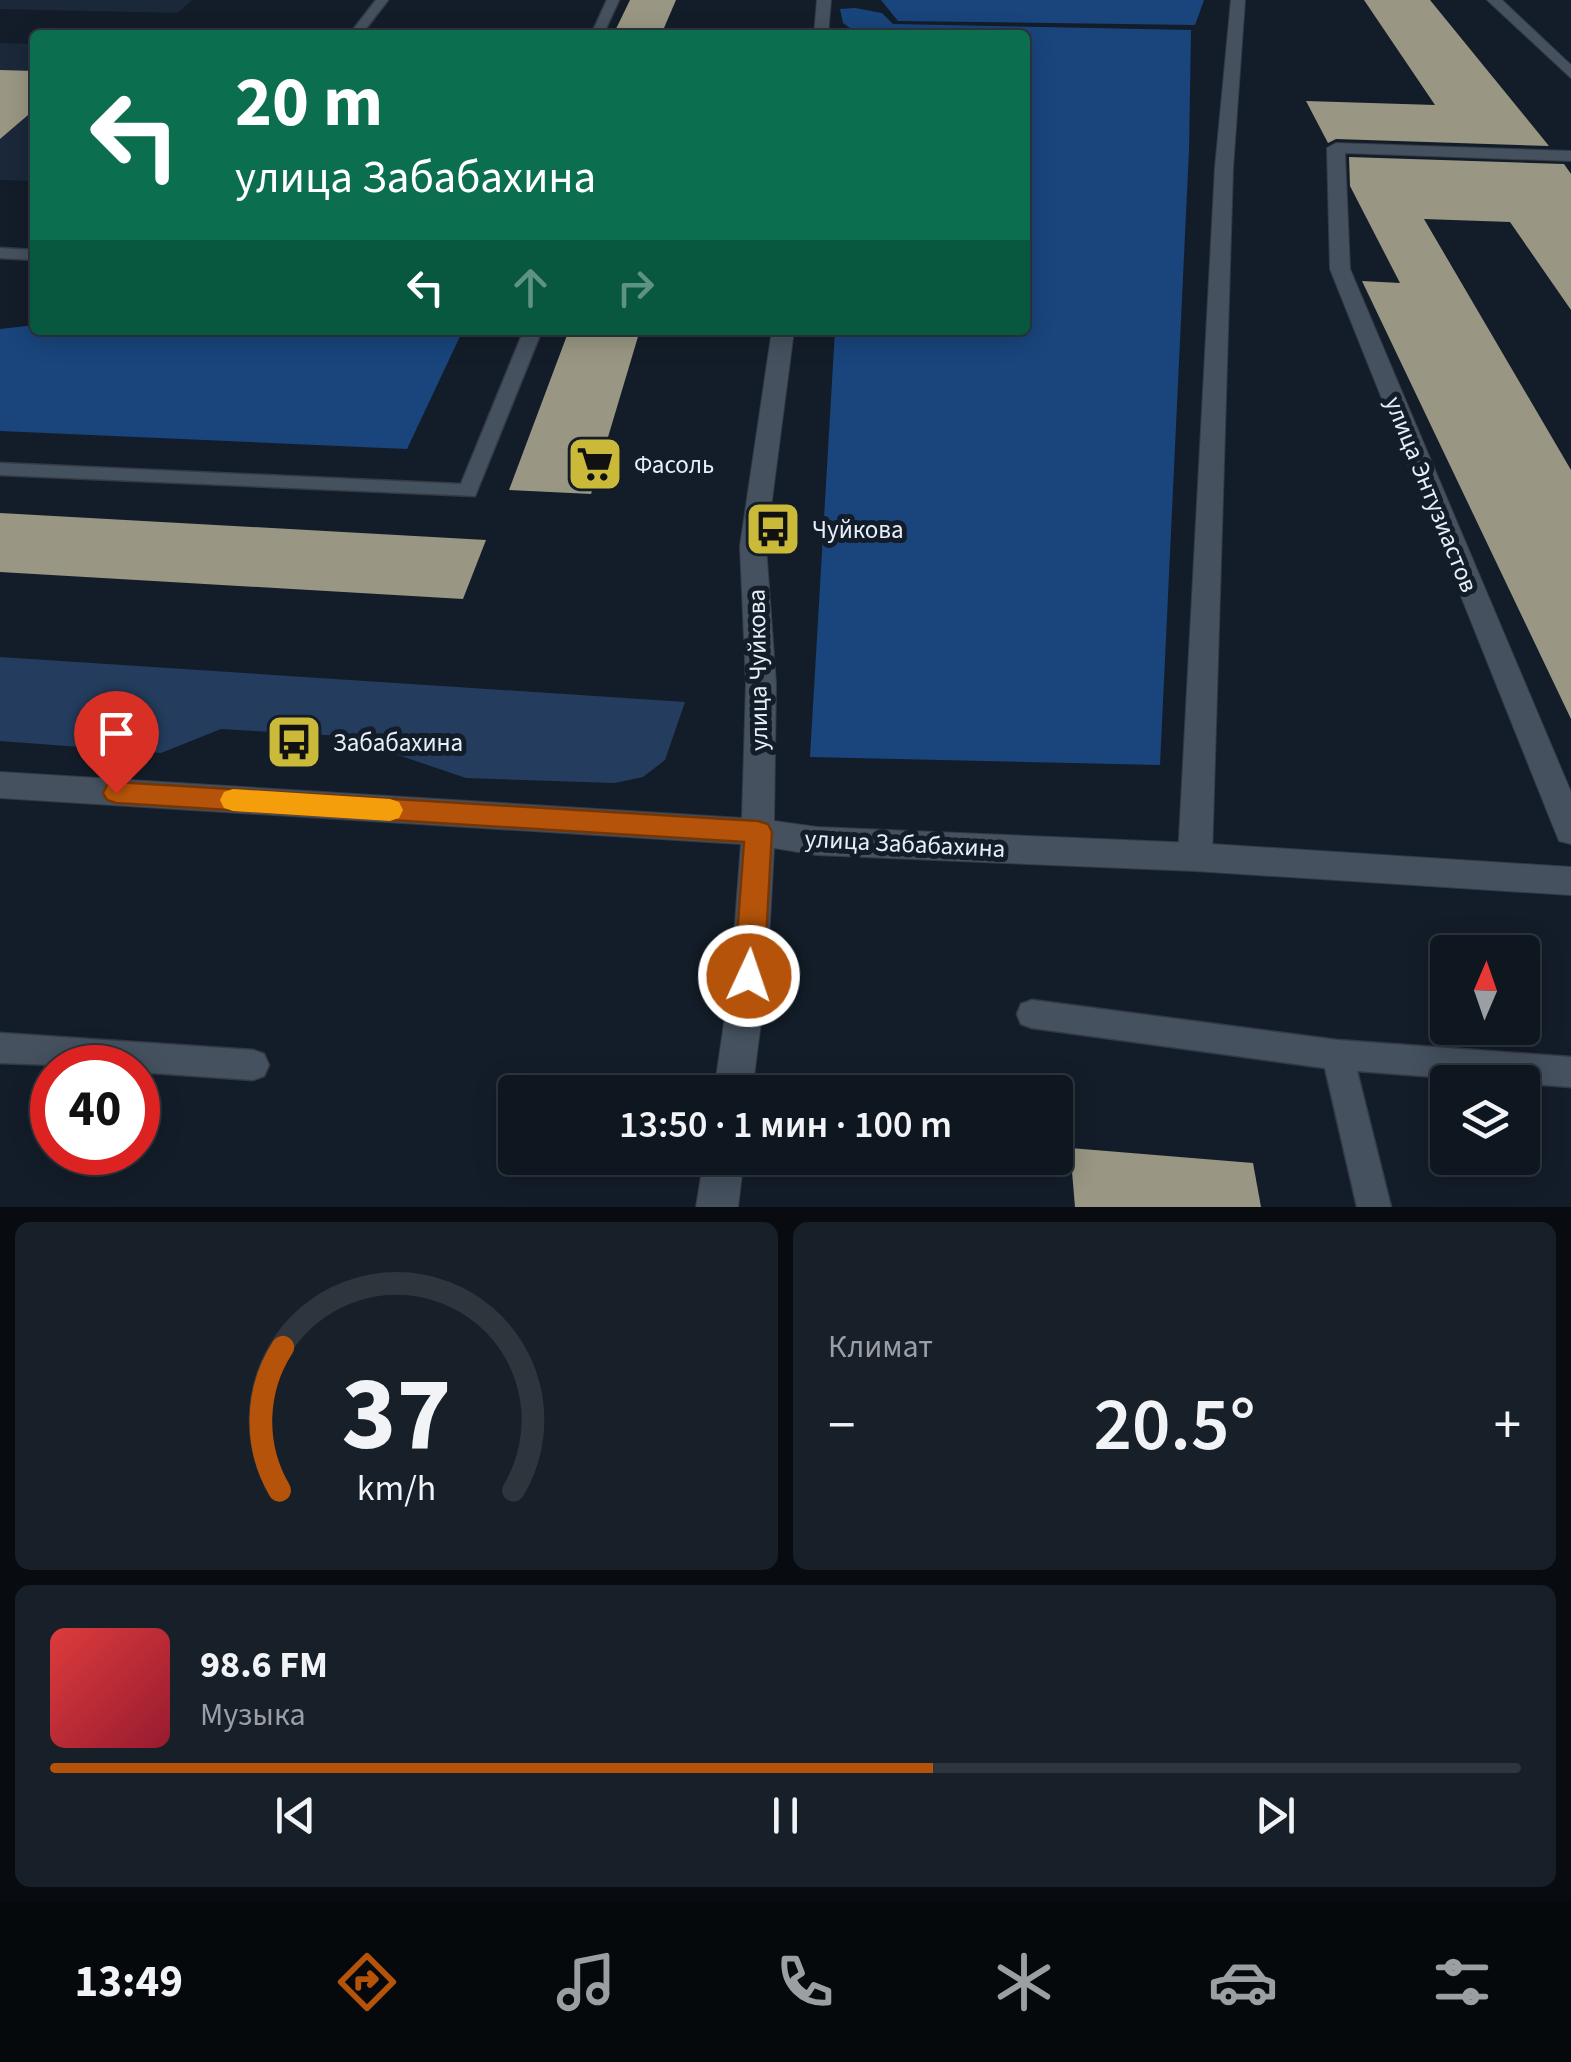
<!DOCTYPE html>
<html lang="ru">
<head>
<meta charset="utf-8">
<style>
  body { margin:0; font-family:"Source Sans 3",sans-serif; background:#171f28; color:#f1f3f6; height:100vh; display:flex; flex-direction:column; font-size:38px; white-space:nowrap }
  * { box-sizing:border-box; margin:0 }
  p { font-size:32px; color:#9b9fa4 }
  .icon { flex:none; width:55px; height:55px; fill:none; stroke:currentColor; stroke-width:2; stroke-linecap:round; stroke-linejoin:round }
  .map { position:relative; height:1207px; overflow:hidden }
  .side { display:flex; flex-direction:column; gap:15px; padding:15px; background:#080c11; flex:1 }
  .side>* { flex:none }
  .banner { position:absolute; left:30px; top:30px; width:1000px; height:305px; border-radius:10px; box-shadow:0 5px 25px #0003,0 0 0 2px #2e353d; background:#0b6e4f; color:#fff; overflow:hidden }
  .needle { width:65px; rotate:2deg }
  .fabs { position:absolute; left:1430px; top:935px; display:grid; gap:20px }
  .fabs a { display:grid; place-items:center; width:110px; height:110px; border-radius:10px; background:#0e161f; box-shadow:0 5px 25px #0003,0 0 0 2px #2e353d; font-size:50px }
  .speed { position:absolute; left:30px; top:1045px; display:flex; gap:20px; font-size:50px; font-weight:700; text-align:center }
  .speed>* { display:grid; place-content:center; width:130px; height:130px; border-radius:50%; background:#0e161f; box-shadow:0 5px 25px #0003,0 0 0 2px #2e353d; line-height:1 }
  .speed .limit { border:15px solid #d22; background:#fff; color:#111 }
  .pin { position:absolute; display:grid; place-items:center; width:85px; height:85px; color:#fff; margin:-102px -42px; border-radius:50% 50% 50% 0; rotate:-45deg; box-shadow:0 0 10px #0007 }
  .pin .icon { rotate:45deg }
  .me { position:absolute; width:110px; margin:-55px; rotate:3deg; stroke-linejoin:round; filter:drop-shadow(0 0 8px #0008) }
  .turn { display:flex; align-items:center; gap:35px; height:210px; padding:0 40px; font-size:45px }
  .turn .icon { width:130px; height:130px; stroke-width:2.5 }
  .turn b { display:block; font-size:70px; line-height:85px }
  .lanes { display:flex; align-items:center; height:95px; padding:0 40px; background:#0003; justify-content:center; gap:50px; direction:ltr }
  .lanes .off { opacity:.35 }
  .big { font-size:75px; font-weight:600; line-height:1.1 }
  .side .tile { flex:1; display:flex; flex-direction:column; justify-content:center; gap:15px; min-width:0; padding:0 35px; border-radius:15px; background:#171f28 }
  .side .dial { align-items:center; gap:0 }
  .dial svg { height:260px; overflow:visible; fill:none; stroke:#2e353d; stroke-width:7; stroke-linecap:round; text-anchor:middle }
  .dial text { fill:#f1f3f6; stroke:none }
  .song { display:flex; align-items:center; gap:30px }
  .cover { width:120px; height:120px; border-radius:15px; background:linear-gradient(135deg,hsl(0 70% 55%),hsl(350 70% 35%)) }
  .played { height:10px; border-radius:5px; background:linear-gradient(90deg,#b45309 60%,#2e353d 60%) }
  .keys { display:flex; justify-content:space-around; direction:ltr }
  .heat { display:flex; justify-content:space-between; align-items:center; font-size:55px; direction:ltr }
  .side .tiles { flex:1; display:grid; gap:15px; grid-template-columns:1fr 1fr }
  .tile:last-child { grid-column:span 2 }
  .trip { position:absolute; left:498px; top:1075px; width:575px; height:100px; border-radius:10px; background:#0e161f; box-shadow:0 5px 25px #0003,0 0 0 2px #2e353d; font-weight:600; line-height:100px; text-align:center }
  .tab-bar { display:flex; height:160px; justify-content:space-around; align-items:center; background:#06090c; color:#9b9fa4 }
  .tab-bar .icon { width:70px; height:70px }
  .tab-bar .active { color:#b45309 }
  .tab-bar b { font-size:45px; color:#f1f3f6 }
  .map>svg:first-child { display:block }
  .built { fill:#1a2839 }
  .green { fill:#243d5e }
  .forest { fill:#19457c }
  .building { fill:#999783 }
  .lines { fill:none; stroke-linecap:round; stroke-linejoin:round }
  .service-casing { stroke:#343a44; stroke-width:3 }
  .minor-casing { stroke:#343a44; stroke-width:2 }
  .tertiary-casing { stroke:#343a44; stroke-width:2 }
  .service { fill:#45515f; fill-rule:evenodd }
  .minor { fill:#45515f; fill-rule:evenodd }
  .tertiary { fill:#45515f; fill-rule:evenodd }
  .route { fill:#b45309; stroke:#753606; stroke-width:2.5 }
  .slow { fill:#f59e0b }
  .labels { text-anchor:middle; stroke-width:10; stroke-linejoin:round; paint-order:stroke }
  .poi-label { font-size:25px; fill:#e7eef7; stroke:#131d29; text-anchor:start }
  .street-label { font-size:25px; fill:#e7eef7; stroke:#131d29 }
</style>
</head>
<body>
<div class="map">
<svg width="1571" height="1207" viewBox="0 0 1571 1207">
  <rect width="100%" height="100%" fill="#131d29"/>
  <g class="built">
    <path d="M0,0H192L177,13L0,9Z"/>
    <path d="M0,43L35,44V181L0,180Z"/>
  </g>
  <path class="green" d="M0,657L685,702L665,760L643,777L615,783L466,778L342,736L221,729L161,753L0,741Z"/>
  <g class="forest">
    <path d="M881,0H1204L1195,25L898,21Z"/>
    <path d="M855,8L882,13L893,24L1191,30L1189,150L1160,765L810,757L835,330H1025V35H852L853,30L843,23L840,9Z"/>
    <path d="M35,325V330H463L407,449L0,431V329Z"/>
  </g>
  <g class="building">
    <path d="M630,0H676L661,35H613Z"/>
    <path d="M1364,0H1430L1549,146L1336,139L1328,143L1306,101L1435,105Z"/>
    <path d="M0,70L35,71V109L0,139Z"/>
    <path d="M1349,157L1564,164L1571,174V310L1510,222L1424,219L1571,470V719L1362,281L1400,283L1350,186Z"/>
    <path d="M569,330H640L591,494L509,490Z"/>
    <path d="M0,513L486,540L463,599L0,572Z"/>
    <path d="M1070,1148L1253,1163L1261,1207H1075Z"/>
  </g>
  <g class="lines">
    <g class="service-casing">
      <g id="service">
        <path d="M376,0H388L361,35H349Z"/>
        <path d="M607,0H619L603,35H591Z"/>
        <path d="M0,248L35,250V260L0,258Z"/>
        <path d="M524,330H542L475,496L0,475V463L461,484Z"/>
        <path d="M1032,1000L1337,1040L1571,1057V1087L1357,1071L1391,1207H1357L1325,1068L1032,1028L1021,1024L1017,1014L1021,1004Z"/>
        <path d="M0,1033L253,1050L264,1054L269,1065L264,1076L253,1080L138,1072V1068L0,1063Z"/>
      </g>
    </g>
    <g class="minor-casing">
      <g id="minor">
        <path d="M1231,0H1245L1233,168L1212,857L1207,867L1195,871L1183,867L1178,857L1215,168Z"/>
        <path d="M1487,0H1502L1571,65V78Z"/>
        <path d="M1336,143L1571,151V161L1345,153L1350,269L1571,792V844L1559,841L1555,831L1330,269L1327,148Z"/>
      </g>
    </g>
    <g class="tertiary-casing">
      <g id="tertiary">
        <path d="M817,0H831L828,35H814Z"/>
        <path d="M772,330H794L766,546L776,684L774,821L817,827L1195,843L1571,867V895L1195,871L817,855L774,848L767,975L752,1092H714L731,975L741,844L0,798V772L742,818L746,684L740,546Z"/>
        <path d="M704,1158H744L738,1207H696Z"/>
      </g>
    </g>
    <use href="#service" class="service"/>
    <use href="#minor" class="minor"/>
    <use href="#tertiary" class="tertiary"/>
  </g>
  <path class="route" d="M116,782L758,821L768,824L772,832L764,976L760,985L749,989L739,985L734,976L744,842L116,803L107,800L103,793L107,785Z"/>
  <path class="slow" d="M233,789L390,799L399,802L403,810L399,818L390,821L233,811L224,808L220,800L224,792Z"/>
  <defs>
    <g id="supermarket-square" transform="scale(2.875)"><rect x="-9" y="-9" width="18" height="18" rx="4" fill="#cbba39" stroke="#131d29"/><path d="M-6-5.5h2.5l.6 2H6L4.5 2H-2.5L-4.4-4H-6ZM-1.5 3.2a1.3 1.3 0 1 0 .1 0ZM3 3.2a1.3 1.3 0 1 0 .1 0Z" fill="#111"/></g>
    <g id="bus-square" transform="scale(2.875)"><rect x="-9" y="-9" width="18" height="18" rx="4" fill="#cbba39" stroke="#131d29"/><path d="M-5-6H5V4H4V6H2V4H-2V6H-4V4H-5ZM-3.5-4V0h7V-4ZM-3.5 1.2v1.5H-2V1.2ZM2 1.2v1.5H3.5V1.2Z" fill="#111"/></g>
  </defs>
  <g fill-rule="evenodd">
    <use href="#supermarket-square" x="595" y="464"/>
    <use href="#bus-square" x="773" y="529"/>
    <use href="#bus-square" x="294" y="742"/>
  </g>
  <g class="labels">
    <g class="poi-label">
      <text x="634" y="473">Фасоль</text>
      <text x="812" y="538">Чуйкова</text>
      <text x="333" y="751">Забабахина</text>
    </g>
    <g class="street-label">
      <text transform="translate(1432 494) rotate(68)" y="9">улица Энтузиастов</text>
      <text transform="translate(757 670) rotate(-91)" y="9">улица Чуйкова</text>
      <text transform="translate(905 843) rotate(3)" y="9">улица Забабахина</text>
    </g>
  </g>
</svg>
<div class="fabs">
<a><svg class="needle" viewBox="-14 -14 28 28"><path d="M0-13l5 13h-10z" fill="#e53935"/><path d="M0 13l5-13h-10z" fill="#9b9fa4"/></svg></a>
<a><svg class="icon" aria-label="layers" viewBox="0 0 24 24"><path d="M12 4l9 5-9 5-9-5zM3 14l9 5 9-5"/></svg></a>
</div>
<div class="speed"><div class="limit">40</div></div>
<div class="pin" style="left:116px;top:793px;background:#d93025"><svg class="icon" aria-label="arrive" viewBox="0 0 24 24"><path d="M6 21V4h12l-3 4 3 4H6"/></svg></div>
<svg class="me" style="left:749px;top:976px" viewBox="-20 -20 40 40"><circle r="17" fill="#b45309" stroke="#fff" stroke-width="3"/><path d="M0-11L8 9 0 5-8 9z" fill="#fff"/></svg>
<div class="trip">13:50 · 1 мин · 100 m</div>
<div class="banner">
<div class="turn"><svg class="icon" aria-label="left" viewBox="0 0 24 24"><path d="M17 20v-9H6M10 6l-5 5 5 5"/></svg><div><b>20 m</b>улица Забабахина</div></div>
<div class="lanes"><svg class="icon" aria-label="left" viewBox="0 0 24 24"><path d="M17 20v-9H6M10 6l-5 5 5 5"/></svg><svg class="icon off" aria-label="ahead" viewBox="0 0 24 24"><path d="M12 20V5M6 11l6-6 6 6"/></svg><svg class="icon off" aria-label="right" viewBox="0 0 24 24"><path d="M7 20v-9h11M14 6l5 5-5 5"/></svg></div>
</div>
</div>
<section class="side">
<div class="tiles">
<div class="tile dial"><svg viewBox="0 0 100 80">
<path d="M14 69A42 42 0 1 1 86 69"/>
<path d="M14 69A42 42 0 0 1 15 25" stroke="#b45309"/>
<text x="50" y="56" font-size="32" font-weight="700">37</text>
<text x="50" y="72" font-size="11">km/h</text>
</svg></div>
<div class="tile"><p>Климат</p>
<div class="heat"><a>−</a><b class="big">20.5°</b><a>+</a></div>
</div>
<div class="tile">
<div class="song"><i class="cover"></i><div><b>98.6 FM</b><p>Музыка</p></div></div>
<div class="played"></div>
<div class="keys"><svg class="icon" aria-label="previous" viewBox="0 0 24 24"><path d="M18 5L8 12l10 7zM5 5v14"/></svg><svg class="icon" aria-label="pause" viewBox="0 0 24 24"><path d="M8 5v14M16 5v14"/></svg><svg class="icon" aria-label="next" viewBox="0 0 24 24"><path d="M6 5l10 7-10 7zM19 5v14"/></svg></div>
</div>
</div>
</section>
<nav class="tab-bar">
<b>13:49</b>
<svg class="icon active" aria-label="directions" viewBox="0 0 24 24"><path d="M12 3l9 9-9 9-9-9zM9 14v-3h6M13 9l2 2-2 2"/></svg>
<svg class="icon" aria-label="music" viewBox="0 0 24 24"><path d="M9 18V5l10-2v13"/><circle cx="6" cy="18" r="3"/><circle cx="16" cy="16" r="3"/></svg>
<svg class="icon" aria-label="phone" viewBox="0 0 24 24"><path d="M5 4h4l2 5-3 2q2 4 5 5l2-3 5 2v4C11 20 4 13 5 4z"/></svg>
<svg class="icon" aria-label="climate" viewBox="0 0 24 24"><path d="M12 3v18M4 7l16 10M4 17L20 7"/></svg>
<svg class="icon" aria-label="car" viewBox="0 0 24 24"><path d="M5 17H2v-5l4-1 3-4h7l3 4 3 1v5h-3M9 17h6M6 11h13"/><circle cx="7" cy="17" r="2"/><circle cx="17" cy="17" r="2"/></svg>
<svg class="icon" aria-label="filters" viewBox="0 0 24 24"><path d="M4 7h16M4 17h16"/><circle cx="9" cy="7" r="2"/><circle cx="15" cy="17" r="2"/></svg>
</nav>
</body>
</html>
